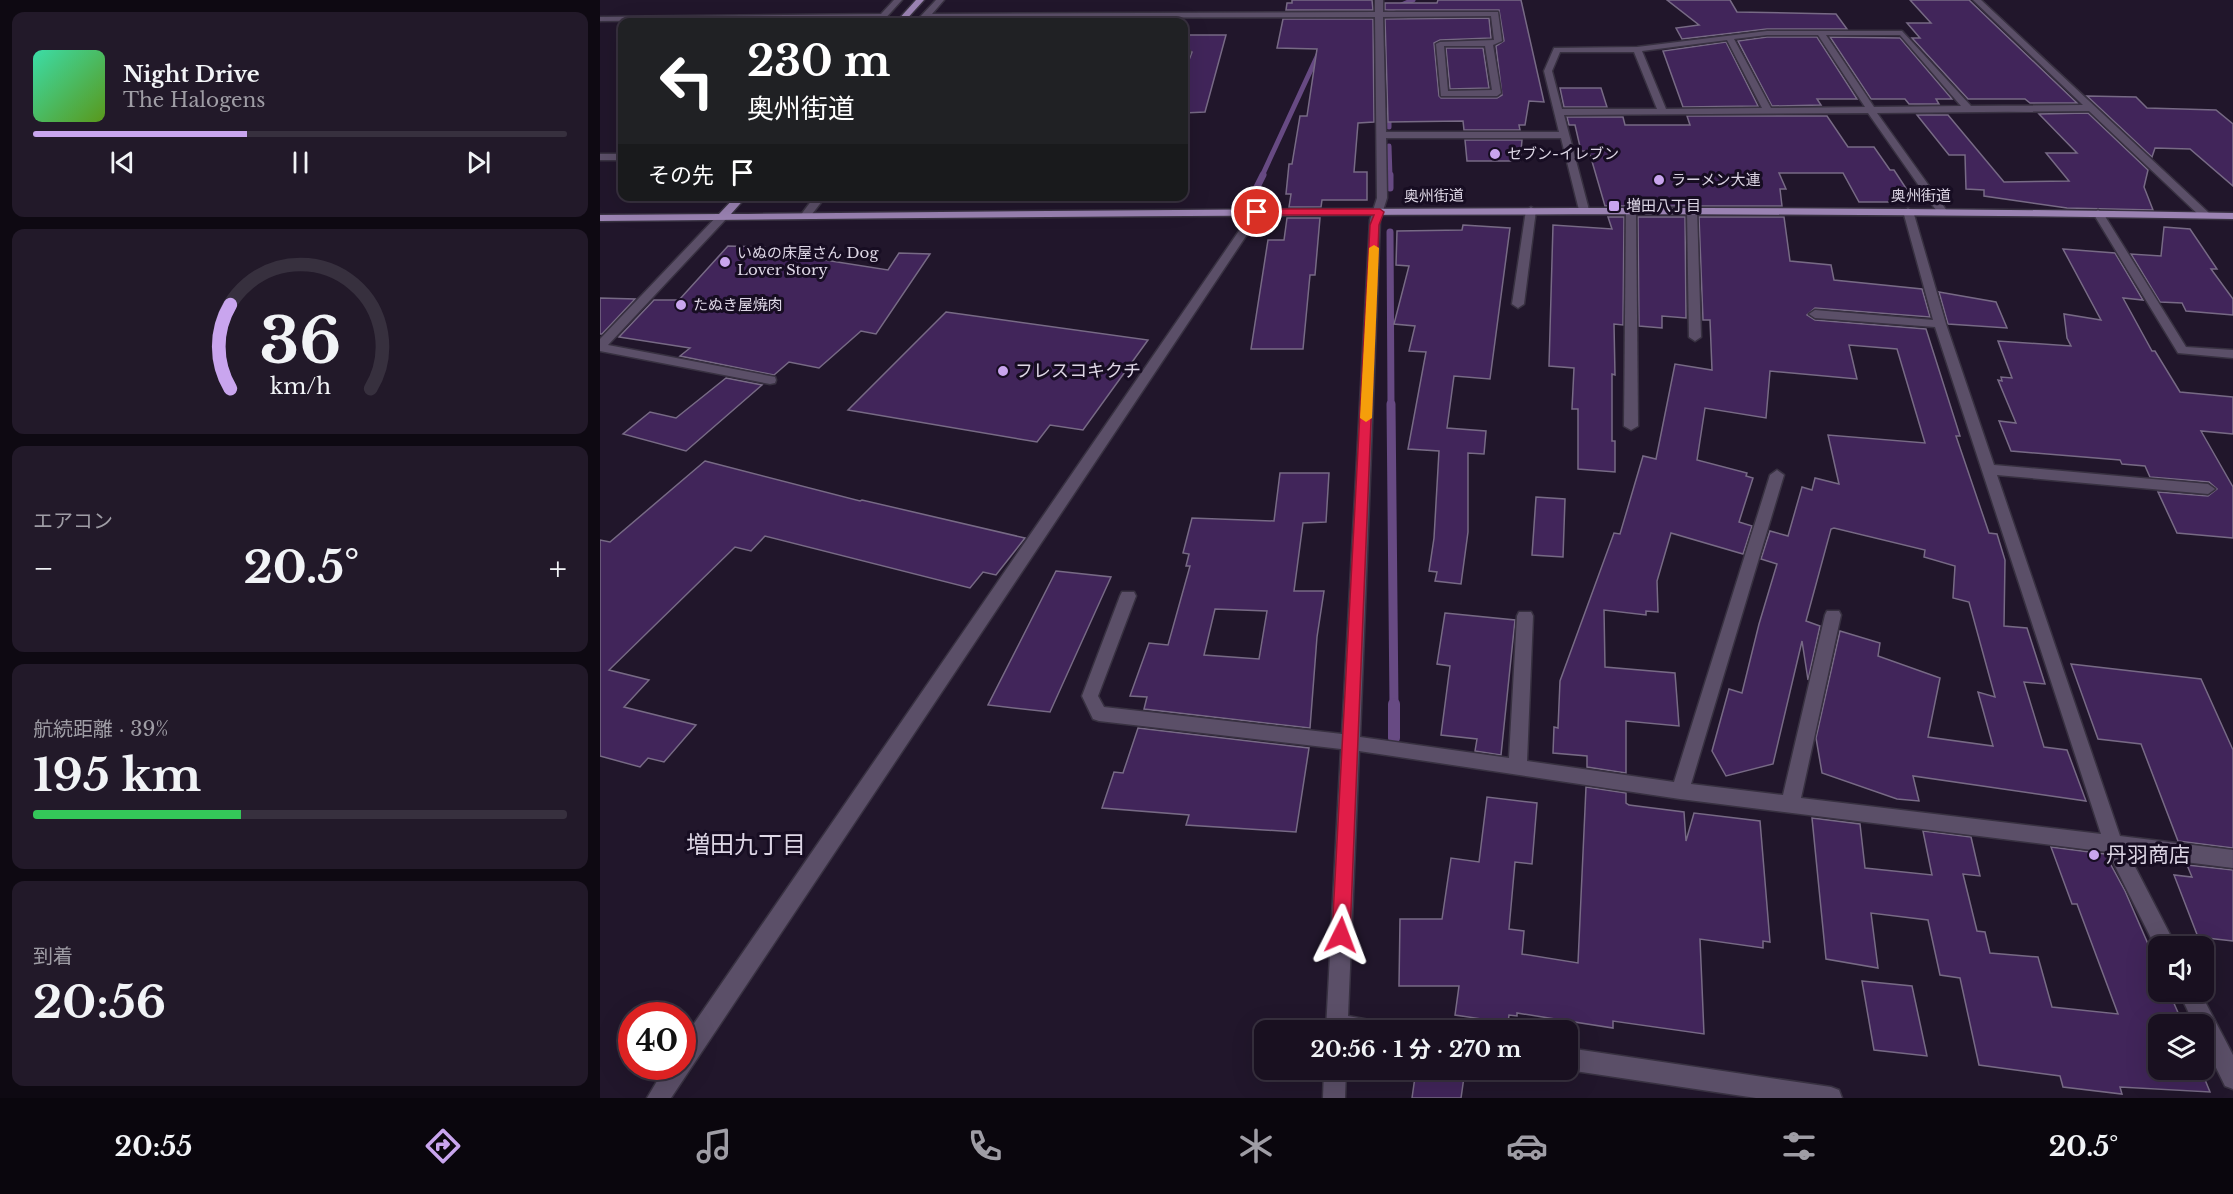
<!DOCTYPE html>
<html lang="ja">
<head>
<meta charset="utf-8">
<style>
  body { margin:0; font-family:"Libre Baskerville","Noto Sans JP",serif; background:#221929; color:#f1f3f6; height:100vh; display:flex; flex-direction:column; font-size:22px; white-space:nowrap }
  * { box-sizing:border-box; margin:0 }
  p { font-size:20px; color:#9f9da5 }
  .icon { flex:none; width:33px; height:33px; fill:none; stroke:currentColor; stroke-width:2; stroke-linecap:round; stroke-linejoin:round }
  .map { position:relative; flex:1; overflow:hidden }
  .details { display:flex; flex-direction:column; gap:12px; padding:12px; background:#0e0912; width:600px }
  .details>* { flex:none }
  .guide { position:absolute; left:18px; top:18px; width:570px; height:183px; border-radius:12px; box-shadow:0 6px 24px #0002,0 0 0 2px #37303e; background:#202124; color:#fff; overflow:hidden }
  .tools { position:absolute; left:1548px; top:936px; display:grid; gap:12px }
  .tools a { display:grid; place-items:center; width:66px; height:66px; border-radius:12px; background:#191020; box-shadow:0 6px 24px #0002,0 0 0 2px #37303e; font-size:30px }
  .speed { position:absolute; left:18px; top:1002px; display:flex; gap:12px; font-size:30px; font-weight:700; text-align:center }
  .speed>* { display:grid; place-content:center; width:78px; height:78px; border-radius:50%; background:#191020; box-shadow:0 6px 24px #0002,0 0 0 2px #37303e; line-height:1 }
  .speed .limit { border:9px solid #d22; background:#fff; color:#111 }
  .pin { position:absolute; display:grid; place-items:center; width:51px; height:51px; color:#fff; margin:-26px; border:3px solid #fff; border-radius:50%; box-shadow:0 2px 6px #0007 }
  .me { position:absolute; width:66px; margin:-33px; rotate:3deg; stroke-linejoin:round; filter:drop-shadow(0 0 4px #0008) }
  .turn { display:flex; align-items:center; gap:21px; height:126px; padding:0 30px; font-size:27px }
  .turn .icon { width:78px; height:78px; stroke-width:2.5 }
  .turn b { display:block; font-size:42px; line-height:51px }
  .then { display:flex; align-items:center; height:57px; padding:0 30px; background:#0003; gap:12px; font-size:22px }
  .big { font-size:45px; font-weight:700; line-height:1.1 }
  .details .widget { flex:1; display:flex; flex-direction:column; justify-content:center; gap:9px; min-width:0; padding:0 21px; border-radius:12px; background:#221929 }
  .details .dial { align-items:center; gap:0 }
  .dial svg { height:156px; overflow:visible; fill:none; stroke:#37303e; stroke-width:7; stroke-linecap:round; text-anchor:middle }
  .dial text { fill:#f1f3f6; stroke:none }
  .song { display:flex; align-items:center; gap:18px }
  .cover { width:72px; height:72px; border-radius:9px; background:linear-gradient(135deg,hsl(160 70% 55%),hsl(90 70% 35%)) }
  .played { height:6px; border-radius:3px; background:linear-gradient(90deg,#c9a5ee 40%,#37303e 40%) }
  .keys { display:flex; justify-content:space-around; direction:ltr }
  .heat { display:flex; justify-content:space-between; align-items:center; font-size:33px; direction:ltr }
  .charge { height:9px; border-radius:4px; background:linear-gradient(90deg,#34c759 39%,#37303e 0) }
  .trip { position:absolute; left:654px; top:1020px; width:324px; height:60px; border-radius:12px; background:#191020; box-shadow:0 6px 24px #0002,0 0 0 2px #37303e; font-weight:700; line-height:60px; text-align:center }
  .menu { display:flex; height:96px; justify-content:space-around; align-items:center; background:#0a060d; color:#9f9da5 }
  .menu .icon { width:42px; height:42px }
  .menu .on { color:#c9a5ee }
  .menu b { font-size:27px; color:#f1f3f6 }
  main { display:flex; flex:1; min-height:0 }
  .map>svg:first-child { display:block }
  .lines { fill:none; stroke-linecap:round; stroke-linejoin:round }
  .stream-far3 { stroke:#674a83; stroke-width:5 }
  .stream-far2 { stroke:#674a83; stroke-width:7 }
  .stream-far1 { stroke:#674a83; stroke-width:9 }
  .stream { stroke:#674a83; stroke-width:12 }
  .building { fill:#41255a; stroke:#776a85; stroke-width:1.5; fill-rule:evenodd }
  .minor-casing { stroke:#383141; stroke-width:3 }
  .major-casing { stroke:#383141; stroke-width:3 }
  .minor { fill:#5b4f68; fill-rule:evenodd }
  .major { fill:#9b83b3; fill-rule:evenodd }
  .route { fill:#e11d48; stroke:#92132f; stroke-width:1.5 }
  .slow { fill:#f59e0b }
  .poi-dot { fill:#c9a5ee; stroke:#170d22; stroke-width:2 }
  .labels { text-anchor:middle; stroke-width:6; stroke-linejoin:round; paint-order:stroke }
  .far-poi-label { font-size:15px; fill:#ddd6e5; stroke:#170d22; text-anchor:start }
  .far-street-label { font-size:15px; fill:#ddd6e5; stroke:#170d22 }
  .poi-label { font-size:18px; fill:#ddd6e5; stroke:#170d22; text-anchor:start }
  .near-poi-label { font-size:21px; fill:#ddd6e5; stroke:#170d22; text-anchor:start }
  .near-neighbourhood-label { font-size:24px; fill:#ddd6e5; stroke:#170d22 }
</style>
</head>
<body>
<main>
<section class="details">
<div class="widget">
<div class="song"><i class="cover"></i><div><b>Night Drive</b><p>The Halogens</p></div></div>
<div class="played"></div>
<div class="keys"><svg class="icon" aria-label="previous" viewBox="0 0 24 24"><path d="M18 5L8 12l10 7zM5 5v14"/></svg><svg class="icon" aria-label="pause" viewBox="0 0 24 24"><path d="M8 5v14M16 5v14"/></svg><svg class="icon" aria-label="next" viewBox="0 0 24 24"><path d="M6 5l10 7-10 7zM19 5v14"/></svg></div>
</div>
<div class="widget dial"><svg viewBox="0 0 100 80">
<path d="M14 69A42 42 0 1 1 86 69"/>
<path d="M14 69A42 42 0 0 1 14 26" stroke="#c9a5ee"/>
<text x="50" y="56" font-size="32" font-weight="700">36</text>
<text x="50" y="72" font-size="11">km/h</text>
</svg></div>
<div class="widget"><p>エアコン</p>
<div class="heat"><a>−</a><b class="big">20.5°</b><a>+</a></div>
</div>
<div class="widget"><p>航続距離 · 39%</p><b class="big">195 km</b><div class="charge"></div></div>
<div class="widget"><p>到着</p><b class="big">20:56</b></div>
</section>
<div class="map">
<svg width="1633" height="1098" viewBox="0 0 1633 1098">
  <rect width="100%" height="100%" fill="#21162b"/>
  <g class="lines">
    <g class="stream-far3">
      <path d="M790,10L813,0"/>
      <path d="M789,109V127"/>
      <path d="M789,146L790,176"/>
      <path d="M662,176L721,48"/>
    </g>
    <g class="stream-far2">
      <path d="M790,175V188"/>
      <path d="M656,189L663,175"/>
      <path d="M790,232L791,405"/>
    </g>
    <path class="stream-far1" d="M791,404L794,706"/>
    <path class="stream" d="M794,704V738"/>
  </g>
  <g class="building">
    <path d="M692,0H772L773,10H686L687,3H692Z"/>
    <path d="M838,0H921L944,102L929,101L925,125H919L920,130H864L863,121L788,122L785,19L889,18L891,38L840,40L834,43L839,96L841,98H897L902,95L896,46L904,41L899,10H785V3H837Z"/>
    <path d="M1067,0H1130L1137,12L1236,14L1247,29H1167L1082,39L1076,28L1099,25Z"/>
    <path d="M1310,0H1369L1477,103H1430L1425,99H1368L1312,38H1320L1307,23H1331Z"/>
    <path d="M683,19H773L774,122L758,123L754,172H767V200H722L721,207H689L691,194H686L689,164H692L700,116H707L717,49L677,48Z"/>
    <path d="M584,35H626L605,112L584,113V63L589,60L592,52L584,47Z"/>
    <path d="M1167,37H1217L1257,99H1217L1221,105L1172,106L1138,41Z"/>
    <path d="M1230,37L1300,38L1352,99H1336L1339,104H1309L1305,99H1271Z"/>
    <path d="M1126,42L1158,106L1083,107L1063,51Z"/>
    <path d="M846,48H883L889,88L850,89Z"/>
    <path d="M960,88H1001L1007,107H964Z"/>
    <path d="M1487,96L1536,97L1547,108L1616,110L1633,124V186L1590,149L1555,148L1552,157Z"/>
    <path d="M1488,113L1548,170L1544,187L1553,210L1467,208L1384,196V190L1366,189L1365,155H1349L1317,115H1348L1404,182L1469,181L1446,153H1477L1439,114Z"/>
    <path d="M1087,116H1227L1248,147H1274L1290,170H1294L1315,202H1259L1243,173H1179L1186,189H1180L1182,206H1005L989,151H981L975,125H969L967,117H1023L1025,125H1090Z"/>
    <path d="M865,140H922L920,161H867Z"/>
    <path d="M1008,217H1024L1023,325L1014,324L1015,375L1012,374V441H1015V472L978,469V409H972L974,368L949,366L953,225L1012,229Z"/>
    <path d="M1038,217H1085L1086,318L1062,316V328L1039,326Z"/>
    <path d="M1099,217H1184L1190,261L1231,265L1234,280L1322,289L1330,317L1215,308L1207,315L1215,320L1326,329L1360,436H1356L1389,533L1397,534L1405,560L1404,626L1427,628L1445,684L1424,682L1444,747L1467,750L1486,801L1313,776L1319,801L1297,799L1222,773L1216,738L1240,631L1280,643L1278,656L1340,678L1328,737L1393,746L1378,692L1395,697L1369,602L1353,598L1355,566L1324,557L1325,550L1234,528L1231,529L1206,621L1220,626L1208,680L1202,641L1173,764L1126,776L1112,751L1129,689L1142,693L1159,624L1177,564L1161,559L1170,531L1188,536L1202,487L1212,490L1215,478L1239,484L1228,435L1325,443L1297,349L1249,345L1257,379L1170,371L1166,418L1105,408L1097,460L1147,473L1146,476L1153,478L1139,522L1152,526L1143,554L1071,533L1057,581L1058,612L1046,611V615L1004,610L1005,667L1075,673L1079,726L1026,721V773L987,767V756L953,753L954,727L958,728L960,681L1014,533L1020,534L1043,456L1056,459L1075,364L1112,370L1110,320H1103Z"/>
    <path d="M687,218H720L715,275H710L703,349H651L668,240H684Z"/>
    <path d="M863,225L910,228L890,379L854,376L847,428L886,431L884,454L868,453V532L861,584L835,581L837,572L829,571L834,538L839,451L808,449L826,352L809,351L815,326L794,324L809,266L796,265L797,231L862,230Z"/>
    <path d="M1564,227L1590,229L1617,269H1611L1633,299V315L1586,311L1582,303L1560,302L1531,254L1561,256Z"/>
    <path d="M128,246L164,247L161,250L288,270L299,253L330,254L276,334L261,331L219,368L189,362L174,375L80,356L90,348L19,337L54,300H79Z"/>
    <path d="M1463,249L1515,253L1543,300L1523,298L1552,351H1555L1580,392L1633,397V434L1601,431L1633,487V538L1577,533L1558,492L1608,496L1617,489L1609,482L1550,477L1545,466L1522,464L1520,460L1411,451L1399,421L1416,423L1398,380L1402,381L1401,377L1412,378L1398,341L1471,346L1467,338L1464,314L1501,320Z"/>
    <path d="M1339,292L1396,302L1407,328L1348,324Z"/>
    <path d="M0,298L35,299L2,334H0Z"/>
    <path d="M346,312L548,340L483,430L450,425L437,442L248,410Z"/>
    <path d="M126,378L162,385L86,451L23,434L50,412L76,418Z"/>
    <path d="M105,461L260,501L262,500L425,538L396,575L383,572L370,588L165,536L151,551L135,547L9,670L49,680L24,707L96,725L64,762L48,758L40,767L0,756V540L10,542Z"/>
    <path d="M680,473H729L726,522L703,523L694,591H724L717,637L710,728L544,709L547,697L530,696L549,643L568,645L590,566H586L589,554L583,553L592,518L674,521ZM615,609L667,611L659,659L604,655Z"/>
    <path d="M936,497L965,499L963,557L932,555Z"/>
    <path d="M456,571L511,577L450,712L388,705Z"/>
    <path d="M845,613L915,620L901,755L875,751L877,739L841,735L850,666L837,664Z"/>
    <path d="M1471,664L1601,679L1633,750V848L1578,841L1541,744L1498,739Z"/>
    <path d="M538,728L709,748L696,832L586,825L589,815L502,808L514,772L523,773Z"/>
    <path d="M986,787L1026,793V803L1029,805L1084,812L1086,841L1094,813L1160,821L1170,942L1163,941V948L1100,939L1104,1034L1013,1021V1028L917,1013V1016L909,1015L908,1023L855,1015L859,986H799L800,919H842L851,858L879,862L887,797L937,803L932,864L915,862L909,929L924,931L922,954L978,963Z"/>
    <path d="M1212,818L1260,824L1265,868L1332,875L1323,831L1371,837L1380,876L1363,874L1377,931L1385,932L1390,953L1438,957L1452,1007L1518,1014L1477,904H1472L1451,847L1505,854L1525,891L1558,967V992H1569L1583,1024H1558V1070H1601L1610,1092L1520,1087L1522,1094L1463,1087L1460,1076L1379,1065L1360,978L1340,975L1328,920L1271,913L1278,968L1226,959Z"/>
    <path d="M1587,865L1633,870V941L1598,937L1574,875L1592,877Z"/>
    <path d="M1262,981L1312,986L1327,1056L1274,1050Z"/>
    <path d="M816,1070H865L861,1098H812Z"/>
  </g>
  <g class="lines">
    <g class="minor-casing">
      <g id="minor">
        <path d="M294,0H302L282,22H274L277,18L0,21V17L281,14Z"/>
        <path d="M336,0H344L332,14L775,12V0H783V12H898L902,41L893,45L901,93L897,96H841L836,44L840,42L894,40L891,16L783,17L786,132H959L944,71L954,48L1037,47L1167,31H1302L1371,106L1483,105L1373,0H1381L1609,213V217H1601L1489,111L1277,113L1347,211L1342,214L1338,213L1268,113L964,115L989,210L984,213L979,210L961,138H786L787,198L780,220L760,737L909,758L917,616L919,612H931L933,616L927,761L1074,782L1170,475L1177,470L1184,475L1091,784L1183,795L1225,615L1227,611H1239L1241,615L1201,798L1501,834L1335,327L1215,318L1209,314L1215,310L1333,320L1303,211L1308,208L1313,211L1346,324L1394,465L1608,484L1615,489L1608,494L1397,475L1520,836L1633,850V868L1529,855L1576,946H1558V952L1508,852L1080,799L759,751L748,1016L780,1022L783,1030H726L741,749L499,721L493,719L482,696L520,596L522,592H534L536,596L498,696L504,707L742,734L770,220L777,198L775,17L328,18L325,22H319V18ZM1167,35H1218L1265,107L1171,108L1134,39ZM1226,35H1300L1361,106L1274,107ZM1127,40L1162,108L1066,109L1042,51ZM844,46H885L892,90L848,91ZM960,52H1034L1057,109H962L952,71Z"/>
        <path d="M584,49L590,51L588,58L584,61Z"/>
        <rect x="0" y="154" width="22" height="6"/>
        <path d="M215,196H226L209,218H201L200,216Z"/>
        <path d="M931,207L936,210L924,304L918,308L912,304L926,210Z"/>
        <path d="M1031,207L1036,210L1038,426L1031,430L1024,426L1026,210Z"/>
        <path d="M1092,207L1097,210L1101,337L1095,341L1089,337L1087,210Z"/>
        <path d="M657,209L662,212L71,1098H47L66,1066H82V1041L652,212Z"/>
        <path d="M1498,210L1503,213L1586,347L1633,350V358L1578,353L1493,213Z"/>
        <path d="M123,213L127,214V218L8,345L170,376L175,377L176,380L175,383L170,384L0,351V339L119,214Z"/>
        <path d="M1579,992H1600L1633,1055V1089L1625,1086L1604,1043V1024H1594Z"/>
        <path d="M968,1048L1231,1087L1239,1090L1242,1098H1156L968,1070Z"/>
        <path d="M724,1070H746L745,1098H723Z"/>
      </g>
    </g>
    <g class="major-casing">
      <g id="major">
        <path d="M316,0H324L304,22H296Z"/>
        <path d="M136,196H147L131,214C632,209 1132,204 1633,213V219C1089,210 544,216 0,221V215L119,214Z"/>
      </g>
    </g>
    <use href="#minor" class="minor"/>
    <use href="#major" class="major"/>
  </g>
  <path class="route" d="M780,209L784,212L779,225L750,935L748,942L741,944L735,942L732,935L770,225L774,215H657L652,212L657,209Z"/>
  <path class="slow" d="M774,245L779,248L772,418L766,422L760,418L769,248Z"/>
  <g class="poi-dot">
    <circle cx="895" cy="154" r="6"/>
    <circle cx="1059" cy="180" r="6"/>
    <rect x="1008" y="200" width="12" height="12" rx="3"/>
    <circle cx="125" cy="262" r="6"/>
    <circle cx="81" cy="305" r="6"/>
    <circle cx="403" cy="371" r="6"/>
    <circle cx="1494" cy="855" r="6"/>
  </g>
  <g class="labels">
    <g class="far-poi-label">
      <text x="907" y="159">セブン-イレブン</text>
      <text x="1071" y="185">ラーメン大連</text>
      <text x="1026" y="211">増田八丁目</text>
      <text x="137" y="258">いぬの床屋さん Dog<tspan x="137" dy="17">Lover Story</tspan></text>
      <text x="93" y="310">たぬき屋焼肉</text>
    </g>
    <g class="far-street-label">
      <text transform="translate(834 196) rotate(-1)" y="5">奥州街道</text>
      <text x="1321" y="201">奥州街道</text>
    </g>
    <g class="poi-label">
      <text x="415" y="377">フレスコキクチ</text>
    </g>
    <g class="near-poi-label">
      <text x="1506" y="862">丹羽商店</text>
    </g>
    <g class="near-neighbourhood-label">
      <text x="146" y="853">増田九丁目</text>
    </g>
  </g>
</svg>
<div class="tools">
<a><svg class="icon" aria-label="sound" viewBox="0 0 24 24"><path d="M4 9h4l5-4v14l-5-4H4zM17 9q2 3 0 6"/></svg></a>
<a><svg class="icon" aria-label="layers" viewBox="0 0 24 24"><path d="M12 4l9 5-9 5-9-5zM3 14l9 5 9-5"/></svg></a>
</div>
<div class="speed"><div class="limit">40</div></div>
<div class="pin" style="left:657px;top:212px;background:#d93025"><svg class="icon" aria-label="arrive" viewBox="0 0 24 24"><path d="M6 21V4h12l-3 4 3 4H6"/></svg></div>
<svg class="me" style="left:741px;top:935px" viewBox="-20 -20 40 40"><path d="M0-17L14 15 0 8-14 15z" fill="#e11d48" stroke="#fff" stroke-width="4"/></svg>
<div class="trip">20:56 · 1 分 · 270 m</div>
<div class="guide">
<div class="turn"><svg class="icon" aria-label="left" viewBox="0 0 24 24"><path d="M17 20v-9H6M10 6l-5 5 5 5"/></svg><div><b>230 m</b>奥州街道</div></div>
<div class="then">その先<svg class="icon" aria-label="arrive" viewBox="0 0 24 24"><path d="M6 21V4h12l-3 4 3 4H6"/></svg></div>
</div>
</div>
</main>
<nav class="menu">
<b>20:55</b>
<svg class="icon on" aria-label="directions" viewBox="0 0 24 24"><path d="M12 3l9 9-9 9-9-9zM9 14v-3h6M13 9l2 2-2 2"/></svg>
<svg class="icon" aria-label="music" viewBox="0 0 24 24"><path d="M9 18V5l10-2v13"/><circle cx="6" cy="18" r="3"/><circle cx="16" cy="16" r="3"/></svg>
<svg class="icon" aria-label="phone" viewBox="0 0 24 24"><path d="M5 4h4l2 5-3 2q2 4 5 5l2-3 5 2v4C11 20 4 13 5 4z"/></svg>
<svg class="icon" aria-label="climate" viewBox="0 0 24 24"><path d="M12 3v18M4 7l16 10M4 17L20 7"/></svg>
<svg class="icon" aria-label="car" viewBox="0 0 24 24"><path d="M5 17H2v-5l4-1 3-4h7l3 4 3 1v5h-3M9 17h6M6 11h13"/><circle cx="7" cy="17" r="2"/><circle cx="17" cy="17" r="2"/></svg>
<svg class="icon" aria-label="filters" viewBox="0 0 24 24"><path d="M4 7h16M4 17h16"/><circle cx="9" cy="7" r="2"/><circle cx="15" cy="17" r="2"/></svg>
<b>20.5°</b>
</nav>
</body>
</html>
